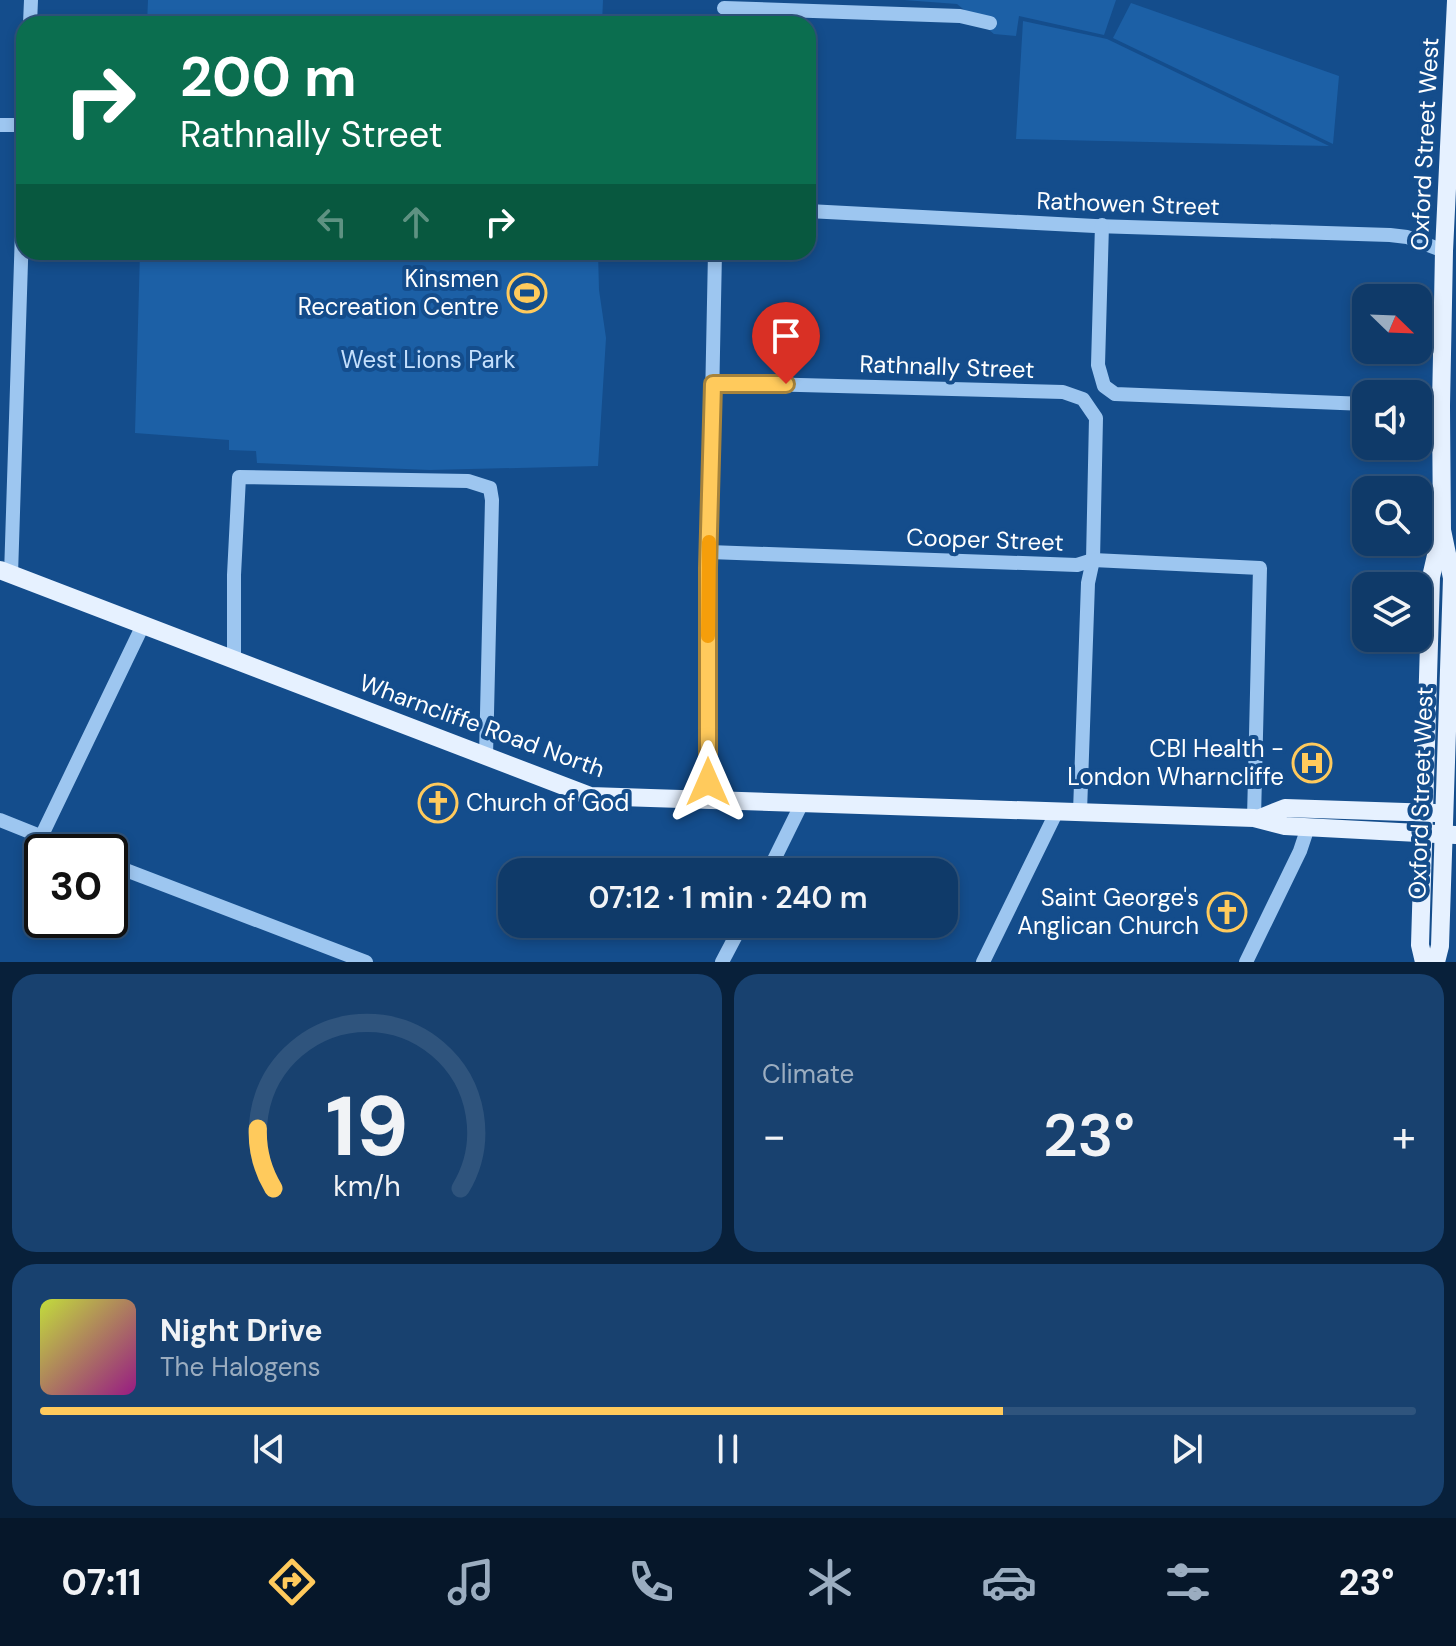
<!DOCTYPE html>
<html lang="en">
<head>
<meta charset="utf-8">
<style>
  body { margin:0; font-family:"DM Sans",sans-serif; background:#18416f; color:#f1f3f6; height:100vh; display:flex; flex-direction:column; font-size:30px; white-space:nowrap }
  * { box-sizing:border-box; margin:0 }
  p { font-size:26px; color:#9badc0 }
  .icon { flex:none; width:44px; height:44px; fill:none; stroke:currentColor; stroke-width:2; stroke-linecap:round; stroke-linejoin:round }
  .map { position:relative; height:962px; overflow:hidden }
  .panel { display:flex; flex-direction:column; gap:12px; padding:12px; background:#08203a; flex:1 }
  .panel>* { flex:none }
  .guide { position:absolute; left:16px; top:16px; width:800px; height:244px; border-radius:24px; box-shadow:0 4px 12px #0003,0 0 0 2px #2f547d; background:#0b6e4f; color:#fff; overflow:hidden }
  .needle { width:52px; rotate:113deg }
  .buttons { position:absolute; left:1352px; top:284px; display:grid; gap:16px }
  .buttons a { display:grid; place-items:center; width:80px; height:80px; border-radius:16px; background:#0f3a69; box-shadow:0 4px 12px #0003,0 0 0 2px #2f547d; font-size:40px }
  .speed { position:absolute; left:24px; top:834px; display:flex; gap:16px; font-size:40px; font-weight:700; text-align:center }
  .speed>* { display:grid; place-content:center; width:104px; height:104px; border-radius:50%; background:#0f3a69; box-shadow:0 4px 12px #0003,0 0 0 2px #2f547d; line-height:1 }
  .speed .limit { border:4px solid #111; border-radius:12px; background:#fff; color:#111 }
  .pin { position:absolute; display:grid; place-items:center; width:68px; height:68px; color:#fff; margin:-82px -34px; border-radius:50% 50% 50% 0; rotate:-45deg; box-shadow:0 0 8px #0007 }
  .pin .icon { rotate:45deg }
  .me { position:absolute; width:88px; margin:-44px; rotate:0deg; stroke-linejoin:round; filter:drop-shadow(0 0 6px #0008) }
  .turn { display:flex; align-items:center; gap:28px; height:168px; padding:0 32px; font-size:36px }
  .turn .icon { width:104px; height:104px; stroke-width:2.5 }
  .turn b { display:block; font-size:56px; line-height:68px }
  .lanes { display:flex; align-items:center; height:76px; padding:0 32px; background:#0003; justify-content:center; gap:40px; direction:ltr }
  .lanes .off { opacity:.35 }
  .big { font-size:60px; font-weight:600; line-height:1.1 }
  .panel .tile { flex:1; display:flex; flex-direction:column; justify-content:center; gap:12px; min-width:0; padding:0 28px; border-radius:24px; background:#18416f }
  .panel .dial { align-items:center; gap:0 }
  .dial svg { height:208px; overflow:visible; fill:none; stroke:#2f547d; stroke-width:7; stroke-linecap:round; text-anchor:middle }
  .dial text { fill:#f1f3f6; stroke:none }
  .song { display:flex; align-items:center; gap:24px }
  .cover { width:96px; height:96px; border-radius:12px; background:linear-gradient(135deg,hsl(70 70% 55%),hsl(310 70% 35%)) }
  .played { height:8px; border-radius:4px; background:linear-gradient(90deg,#ffca5c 70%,#2f547d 70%) }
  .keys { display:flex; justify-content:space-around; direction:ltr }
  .heat { display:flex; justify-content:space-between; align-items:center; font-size:44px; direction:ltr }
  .panel .tiles { flex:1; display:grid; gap:12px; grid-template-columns:1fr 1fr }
  .tile:last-child { grid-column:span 2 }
  .trip { position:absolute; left:498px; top:858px; width:460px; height:80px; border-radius:24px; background:#0f3a69; box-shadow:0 4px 12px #0003,0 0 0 2px #2f547d; font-weight:600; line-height:80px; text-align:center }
  .tabs { display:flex; height:128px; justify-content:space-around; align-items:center; background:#06172a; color:#9badc0 }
  .tabs .icon { width:56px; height:56px }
  .tabs .active { color:#ffca5c }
  .tabs b { font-size:36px; color:#f1f3f6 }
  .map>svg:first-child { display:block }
  .green { fill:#1c60a6 }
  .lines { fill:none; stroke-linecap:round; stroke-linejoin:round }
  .minor { stroke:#9dc6f0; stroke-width:14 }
  .major { stroke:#e6f1ff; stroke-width:18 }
  .route-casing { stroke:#a6833c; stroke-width:20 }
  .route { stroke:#ffca5c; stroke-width:14 }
  .slow { stroke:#f59e0b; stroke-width:14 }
  .labels { text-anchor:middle; stroke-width:8; stroke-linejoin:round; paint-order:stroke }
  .street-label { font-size:24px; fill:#fff; stroke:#144d8c }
  .poi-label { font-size:24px; fill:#fff; stroke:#144d8c; text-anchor:end }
  .park-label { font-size:24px; fill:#c4dffc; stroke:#144d8c }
</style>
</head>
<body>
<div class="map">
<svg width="1456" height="962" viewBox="0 0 1456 962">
  <rect width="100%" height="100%" fill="#144d8c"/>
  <g class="green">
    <path d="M148,0H603L602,24H147Z"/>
    <path d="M904,0H1116L1104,35L1019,16L1016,36L994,34L957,4Z"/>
    <path d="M1131,3L1339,76L1333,144L1113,38Z"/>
    <path d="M1023,21L1107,39L1329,146L1016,139Z"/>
    <path d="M140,252H598L599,290L606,338L598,466L430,470L257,463L256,451L229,450V440L135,433Z"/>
  </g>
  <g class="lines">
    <g class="minor">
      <path d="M724,8L960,16L990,23"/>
      <path d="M30,24L31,0"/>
      <path d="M0,125H24"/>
      <path d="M808,211L1095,226L1390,235L1407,237L1444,251"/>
      <path d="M1102,225L1098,365L1104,386L1115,394L1366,404"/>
      <path d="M713,384L725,383L1063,392L1083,399L1096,418L1093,560L1088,583L1080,812"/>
      <path d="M1418,405L1441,406"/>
      <path d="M709,552L1077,565L1093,560L1260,568L1254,818"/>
      <path d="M11,575L24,168"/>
      <path d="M234,659V575L239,477L468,481L490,488L492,500L486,756"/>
      <path d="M708,799L709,552L715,252"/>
      <path d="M0,820L80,852"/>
      <path d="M41,837L143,625"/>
      <path d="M110,864L366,962"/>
      <path d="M768,872L802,803"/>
      <path d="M722,962L742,924"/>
      <path d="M983,962L1057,811"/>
      <path d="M1246,962L1300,851L1308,827"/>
    </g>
    <g class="major">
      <path d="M0,570L590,796L1254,818L1285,826L1456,835"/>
      <path d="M1260,818L1285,808L1435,813"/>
      <path d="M1424,962L1420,945L1431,577L1440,538"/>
      <path d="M1436,962L1440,946L1452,578L1442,530L1441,406L1444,251L1456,1"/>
    </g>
  </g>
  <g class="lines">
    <g class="route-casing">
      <path id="route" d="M708,782V568L713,384H786"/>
    </g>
    <use href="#route" class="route"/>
    <path class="slow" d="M708,636L709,542"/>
  </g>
  <defs>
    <g id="stadium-ring" transform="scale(2)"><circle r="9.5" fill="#144d8c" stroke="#ffca5c" stroke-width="1.5"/><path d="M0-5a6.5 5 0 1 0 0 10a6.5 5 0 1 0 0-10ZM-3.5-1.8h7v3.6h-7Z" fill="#ffca5c"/></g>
    <g id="hospital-ring" transform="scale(2)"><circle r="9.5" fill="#144d8c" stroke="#ffca5c" stroke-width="1.5"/><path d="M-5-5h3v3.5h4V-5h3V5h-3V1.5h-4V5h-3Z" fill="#ffca5c"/></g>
    <g id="church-ring" transform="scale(2)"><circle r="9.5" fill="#144d8c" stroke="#ffca5c" stroke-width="1.5"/><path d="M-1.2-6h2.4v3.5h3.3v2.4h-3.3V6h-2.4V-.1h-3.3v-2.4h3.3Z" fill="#ffca5c"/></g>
  </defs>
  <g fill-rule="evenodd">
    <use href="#stadium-ring" x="527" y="293"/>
    <use href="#hospital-ring" x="1312" y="763"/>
    <use href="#church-ring" x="438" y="803"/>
    <use href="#church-ring" x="1227" y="912"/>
  </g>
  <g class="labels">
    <g class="street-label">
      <text transform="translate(1425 144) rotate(-87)" y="8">Oxford Street West</text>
      <text transform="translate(1128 204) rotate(2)" y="8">Rathowen Street</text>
      <text transform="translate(947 367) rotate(2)" y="8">Rathnally Street</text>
      <text transform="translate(985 540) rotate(2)" y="8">Cooper Street</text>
      <text transform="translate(482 726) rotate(20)" y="8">Wharncliffe Road North</text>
      <text transform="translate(1421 793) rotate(-88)" y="8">Oxford Street West</text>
    </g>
    <g class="poi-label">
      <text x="499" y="287">Kinsmen<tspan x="499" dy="28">Recreation Centre</tspan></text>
      <text x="1284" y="757">CBI Health -<tspan x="1284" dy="28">London Wharncliffe</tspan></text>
      <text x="466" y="811" text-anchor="start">Church of God</text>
      <text x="1199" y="906">Saint George's<tspan x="1199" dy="28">Anglican Church</tspan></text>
    </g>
    <g class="park-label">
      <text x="428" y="368">West Lions Park</text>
    </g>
  </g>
</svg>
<div class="buttons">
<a><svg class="needle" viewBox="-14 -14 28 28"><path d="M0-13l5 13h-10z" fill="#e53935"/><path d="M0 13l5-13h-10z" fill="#9badc0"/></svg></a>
<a><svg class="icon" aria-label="sound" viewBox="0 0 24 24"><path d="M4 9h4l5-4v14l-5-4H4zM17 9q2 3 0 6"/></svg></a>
<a><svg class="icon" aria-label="search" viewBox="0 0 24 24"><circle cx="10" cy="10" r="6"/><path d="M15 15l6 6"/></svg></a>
<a><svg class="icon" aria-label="layers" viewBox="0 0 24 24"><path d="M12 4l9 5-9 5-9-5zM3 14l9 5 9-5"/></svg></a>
</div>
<div class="speed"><div class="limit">30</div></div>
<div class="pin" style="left:786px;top:384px;background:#d93025"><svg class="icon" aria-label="arrive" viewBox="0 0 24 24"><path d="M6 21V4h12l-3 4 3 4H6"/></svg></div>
<svg class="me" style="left:708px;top:782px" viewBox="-20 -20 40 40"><path d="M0-17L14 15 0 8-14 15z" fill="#ffca5c" stroke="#fff" stroke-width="4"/></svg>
<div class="trip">07:12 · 1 min · 240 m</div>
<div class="guide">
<div class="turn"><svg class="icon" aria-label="right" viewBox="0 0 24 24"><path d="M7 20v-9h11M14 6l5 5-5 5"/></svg><div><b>200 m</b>Rathnally Street</div></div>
<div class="lanes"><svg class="icon off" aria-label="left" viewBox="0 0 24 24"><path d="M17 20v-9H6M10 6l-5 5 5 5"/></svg><svg class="icon off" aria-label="ahead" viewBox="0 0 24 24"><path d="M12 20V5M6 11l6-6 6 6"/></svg><svg class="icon" aria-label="right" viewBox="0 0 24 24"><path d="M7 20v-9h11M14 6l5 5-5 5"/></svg></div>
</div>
</div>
<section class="panel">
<div class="tiles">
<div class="tile dial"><svg viewBox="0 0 100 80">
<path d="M14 69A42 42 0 1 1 86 69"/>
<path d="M14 69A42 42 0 0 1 8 46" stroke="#ffca5c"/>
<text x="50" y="56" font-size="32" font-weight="700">19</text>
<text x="50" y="72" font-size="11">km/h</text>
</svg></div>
<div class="tile"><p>Climate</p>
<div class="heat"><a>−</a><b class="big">23°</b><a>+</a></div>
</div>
<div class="tile">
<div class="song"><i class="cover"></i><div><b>Night Drive</b><p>The Halogens</p></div></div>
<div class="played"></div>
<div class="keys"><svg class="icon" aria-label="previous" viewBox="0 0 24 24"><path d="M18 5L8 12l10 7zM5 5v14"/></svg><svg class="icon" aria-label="pause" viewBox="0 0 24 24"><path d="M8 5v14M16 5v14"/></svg><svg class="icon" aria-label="next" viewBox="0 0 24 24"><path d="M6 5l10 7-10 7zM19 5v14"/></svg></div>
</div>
</div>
</section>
<nav class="tabs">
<b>07:11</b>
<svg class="icon active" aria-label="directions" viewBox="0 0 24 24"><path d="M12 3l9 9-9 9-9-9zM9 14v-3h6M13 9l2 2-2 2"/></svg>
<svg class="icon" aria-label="music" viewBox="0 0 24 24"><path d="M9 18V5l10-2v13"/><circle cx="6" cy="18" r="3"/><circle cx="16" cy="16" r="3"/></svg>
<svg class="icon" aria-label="phone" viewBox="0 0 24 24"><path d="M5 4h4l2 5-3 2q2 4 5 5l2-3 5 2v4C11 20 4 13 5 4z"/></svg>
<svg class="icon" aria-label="climate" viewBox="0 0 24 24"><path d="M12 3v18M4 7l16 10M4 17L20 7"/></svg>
<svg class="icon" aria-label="car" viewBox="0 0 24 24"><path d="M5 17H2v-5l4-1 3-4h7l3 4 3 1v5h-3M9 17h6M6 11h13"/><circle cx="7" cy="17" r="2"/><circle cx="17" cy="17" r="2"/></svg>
<svg class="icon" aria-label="filters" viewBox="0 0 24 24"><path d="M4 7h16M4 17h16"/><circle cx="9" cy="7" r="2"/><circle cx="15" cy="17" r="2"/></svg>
<b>23°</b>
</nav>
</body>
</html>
